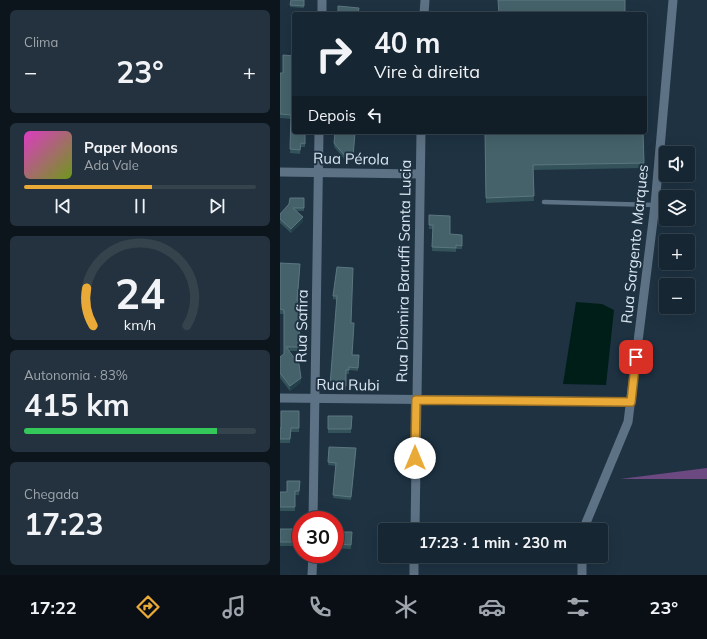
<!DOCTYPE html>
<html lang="pt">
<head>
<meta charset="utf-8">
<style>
  body { margin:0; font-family:Mulish,sans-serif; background:#23323e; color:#f1f3f6; height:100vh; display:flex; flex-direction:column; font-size:15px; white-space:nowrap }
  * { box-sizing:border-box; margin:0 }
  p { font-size:13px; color:#9ea5ac }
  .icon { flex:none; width:22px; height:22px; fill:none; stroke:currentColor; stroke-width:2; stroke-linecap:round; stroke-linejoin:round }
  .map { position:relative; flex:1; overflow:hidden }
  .side { display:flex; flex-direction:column; gap:10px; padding:10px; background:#0c151c; width:280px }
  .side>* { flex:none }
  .banner { position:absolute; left:12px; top:12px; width:355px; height:122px; border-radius:4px; box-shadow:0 4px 16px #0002,0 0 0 1px #35434d; background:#162632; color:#f1f3f6; overflow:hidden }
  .buttons { position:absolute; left:379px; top:146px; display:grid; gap:8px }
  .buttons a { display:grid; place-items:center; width:36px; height:36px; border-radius:4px; background:#162632; box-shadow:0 4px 16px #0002,0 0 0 1px #35434d; font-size:20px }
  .speed { position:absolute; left:12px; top:511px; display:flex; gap:8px; font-size:20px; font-weight:700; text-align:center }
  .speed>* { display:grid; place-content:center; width:52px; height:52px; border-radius:50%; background:#162632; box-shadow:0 4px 16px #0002,0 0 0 1px #35434d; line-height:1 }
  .speed .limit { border:6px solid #d22; background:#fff; color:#111 }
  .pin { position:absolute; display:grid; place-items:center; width:34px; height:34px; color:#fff; margin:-17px; border-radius:8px; box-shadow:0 2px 6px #0006 }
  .me { position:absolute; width:44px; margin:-22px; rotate:0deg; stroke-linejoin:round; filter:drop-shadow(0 0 3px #0008) }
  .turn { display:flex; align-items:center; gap:14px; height:84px; padding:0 16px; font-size:18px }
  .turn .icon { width:52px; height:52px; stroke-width:2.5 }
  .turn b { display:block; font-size:28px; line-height:34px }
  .then { display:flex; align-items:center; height:38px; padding:0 16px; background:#0003; gap:8px; font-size:15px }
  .big { font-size:30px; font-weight:700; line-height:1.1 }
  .side .card { flex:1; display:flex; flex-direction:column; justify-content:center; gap:6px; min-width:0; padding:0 14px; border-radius:6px; background:#23323e }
  .side .dial { align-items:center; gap:0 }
  .dial svg { height:104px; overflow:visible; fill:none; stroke:#35434d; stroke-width:7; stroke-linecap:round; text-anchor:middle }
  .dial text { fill:#f1f3f6; stroke:none }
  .song { display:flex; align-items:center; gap:12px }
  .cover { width:48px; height:48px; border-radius:6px; background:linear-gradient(135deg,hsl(310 70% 55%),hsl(80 70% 35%)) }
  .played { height:4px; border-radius:2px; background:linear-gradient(90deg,#eaaa38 55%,#35434d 55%) }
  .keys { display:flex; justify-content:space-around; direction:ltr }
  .heat { display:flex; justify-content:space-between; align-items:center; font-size:22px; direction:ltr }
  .charge { height:6px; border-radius:3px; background:linear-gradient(90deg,#34c759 83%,#35434d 0) }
  .trip { position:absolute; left:98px; top:523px; width:230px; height:40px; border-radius:4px; background:#162632; box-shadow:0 4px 16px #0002,0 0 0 1px #35434d; font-weight:700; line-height:40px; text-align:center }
  .tabs { display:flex; height:64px; justify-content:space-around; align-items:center; background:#090f14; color:#9ea5ac }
  .tabs .icon { width:28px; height:28px }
  .tabs .selected { color:#eaaa38 }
  .tabs b { font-size:18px; color:#f1f3f6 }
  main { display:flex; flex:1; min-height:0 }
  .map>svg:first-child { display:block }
  .forest { fill:#6c4980 }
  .water { fill:#001e18 }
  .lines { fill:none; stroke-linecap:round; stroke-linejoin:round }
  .lane { stroke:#5d7285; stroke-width:4.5 }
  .street { stroke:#5d7285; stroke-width:9 }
  .wall { fill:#335259 }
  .shaded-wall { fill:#233f49 }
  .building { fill:#45626a; stroke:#5c767f }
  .route-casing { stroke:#986e24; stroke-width:10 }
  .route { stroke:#eaaa38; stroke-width:7 }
  .labels { text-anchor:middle; stroke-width:4; stroke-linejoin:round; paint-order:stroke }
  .street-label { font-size:15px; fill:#d9e5f0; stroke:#1e3242 }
</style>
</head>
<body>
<main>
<section class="side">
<div class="card"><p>Clima</p>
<div class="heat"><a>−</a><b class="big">23°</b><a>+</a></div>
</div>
<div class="card">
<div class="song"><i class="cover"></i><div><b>Paper Moons</b><p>Ada Vale</p></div></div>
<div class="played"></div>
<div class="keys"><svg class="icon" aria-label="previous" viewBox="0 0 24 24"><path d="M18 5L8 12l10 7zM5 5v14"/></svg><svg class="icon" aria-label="pause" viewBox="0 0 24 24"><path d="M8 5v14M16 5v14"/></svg><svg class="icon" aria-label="next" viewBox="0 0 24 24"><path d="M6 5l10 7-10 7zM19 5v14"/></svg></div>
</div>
<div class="card dial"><svg viewBox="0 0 100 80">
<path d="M14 69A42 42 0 1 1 86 69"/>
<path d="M14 69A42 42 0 0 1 9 40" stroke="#eaaa38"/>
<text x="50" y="56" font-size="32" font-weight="700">24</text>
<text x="50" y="72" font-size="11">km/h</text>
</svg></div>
<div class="card"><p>Autonomia · 83%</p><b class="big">415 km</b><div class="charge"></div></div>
<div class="card"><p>Chegada</p><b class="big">17:23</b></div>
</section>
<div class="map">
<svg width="427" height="575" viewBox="0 0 427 575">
  <rect width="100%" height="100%" fill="#1e3242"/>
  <path class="forest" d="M427,468V479H340Z"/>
  <path class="water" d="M296,302L322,304L334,310L326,385L283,384Z"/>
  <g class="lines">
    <path class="lane" d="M264,202L375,205"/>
    <g class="street">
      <path d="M42,14V0"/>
      <path d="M144,14L145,0"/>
      <path d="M0,172L140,174"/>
      <path d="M0,398L351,402"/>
      <path d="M33,520L39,132"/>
      <path d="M135,530L141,132"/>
      <path d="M287,530L303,529"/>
      <path d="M303,530L348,422L375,205L393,0"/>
      <path d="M32,575L33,554"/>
      <path d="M134,575V556"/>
      <path d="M302,575V556"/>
    </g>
  </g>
  <g class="wall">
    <path d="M11,0H24V8L10,7Z"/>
    <path d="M3,73L14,132H25V147H21L20,154L10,153L11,119L0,118V92Z"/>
    <path d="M75,132L73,161H66L54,147V143Z"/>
    <path d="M363,132L364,168L253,170L254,201L206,203L205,133Z"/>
    <path d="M24,198V211H17L23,221L11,233L0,223V214Z"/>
    <path d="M149,215L170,234L182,235V249H176V252L152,251L153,229H149Z"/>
    <path d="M0,263L20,269L18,300H20L19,351H9L21,382L10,391L0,378V357L4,354V314H0Z"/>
    <path d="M57,267L71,323L72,355H79L78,371L69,370V374H66V390L50,389L57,300L53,299V296Z"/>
    <path d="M19,411V432H11L10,443H0V428H1Z"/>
    <path d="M48,416H72L71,433H48Z"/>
    <path d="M49,447L76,451L71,500L53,498L56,466L48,465Z"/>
    <path d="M20,481L19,495H15V511H0V492H7Z"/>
    <rect x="0" y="529" width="16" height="17"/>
    <path d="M55,532H72L71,549L55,548Z"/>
  </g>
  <g class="shaded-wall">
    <path d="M23,217V221L11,233V229Z"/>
    <path d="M21,378V382L10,391V386Z"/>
  </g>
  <g class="building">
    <path d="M11,0H24V6L10,5Z"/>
    <path d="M218,0H345V14H219Z"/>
    <path d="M58,6L79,8L78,14H58Z"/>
    <path d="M3,55L14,56V132H25V144L21,143L20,150L10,149L11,115L0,114V73H3Z"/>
    <path d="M55,132H75L73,158L66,157L54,143Z"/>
    <path d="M222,132H363L364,163L253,165L254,196L206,198L205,133H222Z"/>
    <path d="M10,198H24V208H13L23,217L11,229L0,219V214L9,204Z"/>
    <path d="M149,215L170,216V234L182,235V246L176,245V248L152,247L153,225H149Z"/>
    <path d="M0,263L20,264L17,300H20L19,347H6L19,364L21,378L10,386L0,373V357L4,354V310L0,309Z"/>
    <path d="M57,267L73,268L71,323H74L72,355H79L78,368L69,367V370H66V386L50,385L57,296H53Z"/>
    <path d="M1,411H19V428H11L10,439H0V428H1Z"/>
    <path d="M48,416H72L71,429H48Z"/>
    <path d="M49,447L76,448L71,497L53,495L56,463L48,462Z"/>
    <path d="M7,481H20L19,491H15V507H0V492H7Z"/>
    <rect x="0" y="529" width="16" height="13"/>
    <path d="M55,532H72L71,545L55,544Z"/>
  </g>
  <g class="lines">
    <g class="route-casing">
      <path id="route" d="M135,458L136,400L351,402L356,357"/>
    </g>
    <use href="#route" class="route"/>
  </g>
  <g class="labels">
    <g class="street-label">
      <text transform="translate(71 159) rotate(1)" y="5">Rua Pérola</text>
      <text transform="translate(355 244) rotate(-84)" y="5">Rua Sargento Marques</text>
      <text transform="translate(124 271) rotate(-89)" y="5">Rua Diomira Baruffi Santa Lucia</text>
      <text transform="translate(22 326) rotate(-89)" y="5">Rua Safira</text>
      <text transform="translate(68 385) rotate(1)" y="5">Rua Rubi</text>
    </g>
  </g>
</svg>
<div class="buttons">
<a><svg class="icon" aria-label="sound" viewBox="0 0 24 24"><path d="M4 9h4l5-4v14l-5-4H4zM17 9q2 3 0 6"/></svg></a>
<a><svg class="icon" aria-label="layers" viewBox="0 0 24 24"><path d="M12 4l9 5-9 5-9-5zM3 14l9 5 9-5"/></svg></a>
<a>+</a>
<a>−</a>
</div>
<div class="speed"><div class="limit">30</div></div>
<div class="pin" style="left:356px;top:357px;background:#d93025"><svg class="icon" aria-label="arrive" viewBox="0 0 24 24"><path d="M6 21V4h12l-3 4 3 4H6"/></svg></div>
<svg class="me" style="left:135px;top:458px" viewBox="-20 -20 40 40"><circle r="19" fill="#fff"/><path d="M0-13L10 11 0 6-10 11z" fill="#eaaa38"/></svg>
<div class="trip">17:23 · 1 min · 230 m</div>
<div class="banner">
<div class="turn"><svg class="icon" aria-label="right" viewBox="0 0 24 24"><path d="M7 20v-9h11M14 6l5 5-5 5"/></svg><div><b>40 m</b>Vire à direita</div></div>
<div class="then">Depois<svg class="icon" aria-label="left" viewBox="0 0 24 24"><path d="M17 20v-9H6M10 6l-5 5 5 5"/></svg></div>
</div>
</div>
</main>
<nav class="tabs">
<b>17:22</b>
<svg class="icon selected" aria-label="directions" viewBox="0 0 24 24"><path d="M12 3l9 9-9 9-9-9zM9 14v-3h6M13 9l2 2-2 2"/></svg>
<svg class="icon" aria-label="music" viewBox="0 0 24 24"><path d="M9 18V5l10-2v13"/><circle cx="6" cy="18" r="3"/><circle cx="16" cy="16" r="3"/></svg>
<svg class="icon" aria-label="phone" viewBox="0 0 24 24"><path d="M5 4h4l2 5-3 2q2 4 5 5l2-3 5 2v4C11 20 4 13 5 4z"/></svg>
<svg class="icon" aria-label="climate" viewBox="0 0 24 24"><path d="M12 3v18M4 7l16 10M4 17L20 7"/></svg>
<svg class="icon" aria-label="car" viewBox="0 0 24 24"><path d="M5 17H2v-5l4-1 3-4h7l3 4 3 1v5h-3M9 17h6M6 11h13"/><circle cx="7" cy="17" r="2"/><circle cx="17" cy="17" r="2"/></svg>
<svg class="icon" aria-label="filters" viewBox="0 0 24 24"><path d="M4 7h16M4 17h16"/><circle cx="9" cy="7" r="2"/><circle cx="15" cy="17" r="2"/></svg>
<b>23°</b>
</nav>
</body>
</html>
